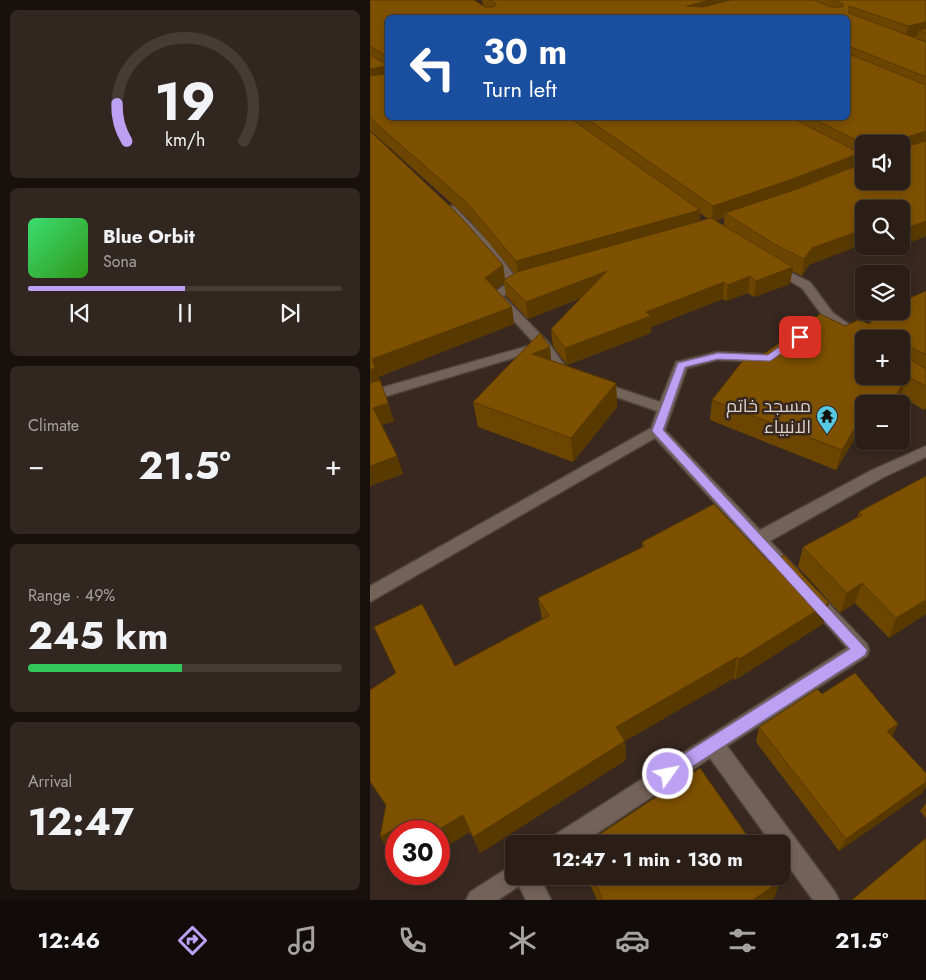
<!DOCTYPE html>
<html lang="en">
<head>
<meta charset="utf-8">
<style>
  body { margin:0; font-family:Jost,Cairo,sans-serif; background:#322720; color:#f1f3f6; height:100vh; display:flex; flex-direction:column; font-size:19px; white-space:nowrap }
  * { box-sizing:border-box; margin:0 }
  p { font-size:16px; color:#a5a2a1 }
  .icon { flex:none; width:28px; height:28px; fill:none; stroke:currentColor; stroke-width:2; stroke-linecap:round; stroke-linejoin:round }
  .map { position:relative; flex:1; overflow:hidden }
  .sheet { display:flex; flex-direction:column; gap:10px; padding:10px; background:#17100d; width:370px }
  .sheet>* { flex:none }
  .guide { position:absolute; left:15px; top:15px; width:465px; height:105px; border-radius:8px; box-shadow:0 2px 8px #0003,0 0 0 1px #463c36; background:#1a4fa0; color:#fff; overflow:hidden }
  .controls { position:absolute; left:485px; top:135px; display:grid; gap:10px }
  .controls a { display:grid; place-items:center; width:55px; height:55px; border-radius:8px; background:#2a1e17; box-shadow:0 2px 8px #0003,0 0 0 1px #463c36; font-size:25px }
  .speed { position:absolute; left:15px; top:820px; display:flex; gap:10px; font-size:25px; font-weight:700; text-align:center }
  .speed>* { display:grid; place-content:center; width:65px; height:65px; border-radius:50%; background:#2a1e17; box-shadow:0 2px 8px #0003,0 0 0 1px #463c36; line-height:1 }
  .speed .limit { border:8px solid #d22; background:#fff; color:#111 }
  .pin { position:absolute; display:grid; place-items:center; width:42px; height:42px; color:#fff; margin:-21px; border-radius:10px; box-shadow:0 2px 8px #0006 }
  .me { position:absolute; width:55px; margin:-28px; rotate:57deg; stroke-linejoin:round; filter:drop-shadow(0 0 4px #0008) }
  .turn { display:flex; align-items:center; gap:18px; height:105px; padding:0 15px; font-size:22px }
  .turn .icon { width:65px; height:65px; stroke-width:2.5 }
  .turn b { display:block; font-size:35px; line-height:42px }
  .big { font-size:38px; font-weight:700; line-height:1.1 }
  .sheet .widget { flex:1; display:flex; flex-direction:column; justify-content:center; gap:8px; min-width:0; padding:0 18px; border-radius:8px; background:#322720 }
  .sheet .dial { align-items:center; gap:0 }
  .dial svg { height:130px; overflow:visible; fill:none; stroke:#463c36; stroke-width:7; stroke-linecap:round; text-anchor:middle }
  .dial text { fill:#f1f3f6; stroke:none }
  .song { display:flex; align-items:center; gap:15px }
  .cover { width:60px; height:60px; border-radius:8px; background:linear-gradient(135deg,hsl(140 70% 55%),hsl(110 70% 35%)) }
  .played { height:5px; border-radius:2px; background:linear-gradient(90deg,#bca0f2 50%,#463c36 50%) }
  .keys { display:flex; justify-content:space-around; direction:ltr }
  .heat { display:flex; justify-content:space-between; align-items:center; font-size:28px; direction:ltr }
  .charge { height:8px; border-radius:4px; background:linear-gradient(90deg,#34c759 49%,#463c36 0) }
  .trip { position:absolute; left:135px; top:835px; width:285px; height:50px; border-radius:8px; background:#2a1e17; box-shadow:0 2px 8px #0003,0 0 0 1px #463c36; font-weight:700; line-height:50px; text-align:center }
  .menu { display:flex; height:80px; justify-content:space-around; align-items:center; background:#110c09; color:#a5a2a1 }
  .menu .icon { width:35px; height:35px }
  .menu .active { color:#bca0f2 }
  .menu b { font-size:22px; color:#f1f3f6 }
  main { display:flex; flex:1; min-height:0 }
  .map>svg:first-child { display:block }
  .lines { fill:none; stroke-linecap:round; stroke-linejoin:round }
  .minor-casing { stroke:#50433b; stroke-width:3 }
  .minor { fill:#736257; fill-rule:evenodd }
  .wall { fill:#6c4600; fill-rule:evenodd }
  .shaded-wall { fill:#583900 }
  .building { fill:#7e5100; stroke:#583900; fill-rule:evenodd }
  .route { fill:#bca0f2; stroke:#7a689d }
  .labels { text-anchor:middle; stroke-width:5; stroke-linejoin:round; paint-order:stroke }
  .poi-label { font-size:18px; fill:#ddd3cd; stroke:#38281f; text-anchor:end }
</style>
</head>
<body>
<main>
<section class="sheet">
<div class="widget dial"><svg viewBox="0 0 100 80">
<path d="M14 69A42 42 0 1 1 86 69"/>
<path d="M14 69A42 42 0 0 1 8 46" stroke="#bca0f2"/>
<text x="50" y="56" font-size="32" font-weight="700">19</text>
<text x="50" y="72" font-size="11">km/h</text>
</svg></div>
<div class="widget">
<div class="song"><i class="cover"></i><div><b>Blue Orbit</b><p>Sona</p></div></div>
<div class="played"></div>
<div class="keys"><svg class="icon" aria-label="previous" viewBox="0 0 24 24"><path d="M18 5L8 12l10 7zM5 5v14"/></svg><svg class="icon" aria-label="pause" viewBox="0 0 24 24"><path d="M8 5v14M16 5v14"/></svg><svg class="icon" aria-label="next" viewBox="0 0 24 24"><path d="M6 5l10 7-10 7zM19 5v14"/></svg></div>
</div>
<div class="widget"><p>Climate</p>
<div class="heat"><a>−</a><b class="big">21.5°</b><a>+</a></div>
</div>
<div class="widget"><p>Range · 49%</p><b class="big">245 km</b><div class="charge"></div></div>
<div class="widget"><p>Arrival</p><b class="big">12:47</b></div>
</section>
<div class="map">
<svg width="556" height="900" viewBox="0 0 556 900">
  <rect width="100%" height="100%" fill="#38281f"/>
  <g class="lines">
    <g class="minor-casing">
      <g id="minor">
        <path d="M81,206L85,207L119,242L151,284L133,296L178,342L198,370L205,374L198,378L188,376L170,350L0,401V391L165,344L120,295L138,283L111,247L77,211V207Z"/>
        <path d="M403,264L440,282L463,313L500,339H494V343L489,342L459,322L445,332H437L435,329L452,315L432,288L399,269V265Z"/>
        <path d="M406,350L413,354L400,362L347,360L317,368L295,430L390,530L502,470L556,446V457L512,478L400,541L427,569L430,574L427,579L421,581L415,579L285,438L0,602V586L281,428L287,411L223,389L221,386L223,383H233L290,402L306,362L347,352L397,354Z"/>
        <path d="M442,590L448,592L497,644L499,650L497,656L357,746L465,892L469,900H443L411,856V844H402L340,758L211,844H180L183,836L477,648L436,602L433,597L436,592Z"/>
        <path d="M144,864V876H169L181,900H156L149,886L128,900H96L100,892Z"/>
      </g>
    </g>
    <use href="#minor" class="minor"/>
  </g>
  <g class="wall">
    <path d="M0,0L113,5L112,0H556V236L536,244L531,241V209L439,265L432,276L422,271L420,284L384,297L378,293L356,301L353,299L281,327V333L197,365L183,346L181,329L211,298L158,319L136,296L134,283L126,289L142,307L144,324L8,377L18,403L24,421L12,425L27,456L33,474L0,486V131L133,265L135,279L145,274L100,220L1,131H0ZM478,18V118H18ZM494,144H531L494,181L487,165L489,158L494,161ZM330,213L338,219L329,221ZM354,218V226L345,221Z"/>
    <path d="M556,291V408L554,410L531,396L494,404V429L491,428L466,470L340,420L342,400L384,361L475,326L499,324L502,314Z"/>
    <path d="M180,347L181,360L246,383L247,407L203,462L108,427L103,402Z"/>
    <path d="M556,476V614L519,638L485,603L470,613L428,567L433,547L487,518L489,512Z"/>
    <path d="M272,542L453,624L365,680L364,678L255,741L256,760L110,853L100,832L69,851V831H26L21,854L16,806L0,782L85,666L172,619L168,598L272,548Z"/>
    <path d="M452,694L528,724L522,736L556,773V786L552,793L469,851L386,742L389,727Z"/>
    <path d="M556,803V818L550,811Z"/>
    <path d="M216,876H406L410,881L404,898L401,900H227Z"/>
  </g>
  <g class="shaded-wall">
    <path d="M339,0H385L319,18L317,6Z"/>
    <path d="M556,22V33L549,30L548,36L535,39L538,26Z"/>
    <path d="M481,47L479,60L478,49Z"/>
    <path d="M16,66L18,72L0,83V69Z"/>
    <path d="M556,131V143L531,153L534,138Z"/>
    <path d="M490,153L487,169L355,213L354,218L342,222L343,206Z"/>
    <path d="M330,210L329,226L149,278L146,261Z"/>
    <path d="M556,221V236L536,244L540,227Z"/>
    <path d="M494,229V244L439,265L432,276L434,259L442,248Z"/>
    <path d="M133,265L135,281L134,280V283L118,295L115,278Z"/>
    <path d="M423,267L420,284L384,297L386,281Z"/>
    <path d="M237,271V288L158,319L156,302Z"/>
    <path d="M380,276L378,293L356,301L358,285Z"/>
    <path d="M354,282L353,299L281,327V333L197,365L195,348L276,312Z"/>
    <path d="M142,307L144,324L8,377L11,386L0,389V370L2,359Z"/>
    <path d="M180,347L182,371L162,354Z"/>
    <path d="M537,376L531,396L527,404H521Z"/>
    <path d="M246,383L247,407L203,462L201,438Z"/>
    <path d="M18,403L24,421L9,426L3,408Z"/>
    <path d="M494,412V418L491,428L466,470L472,450Z"/>
    <path d="M27,456L33,474L0,486V466Z"/>
    <path d="M492,583L485,603L470,613L477,593Z"/>
    <path d="M556,600V614L519,638L526,618Z"/>
    <path d="M459,603L453,624L365,680L369,659Z"/>
    <path d="M367,657L364,678L255,741L256,760L110,853L103,837L246,727Z"/>
    <path d="M528,724L521,739L517,731Z"/>
    <path d="M556,782V786L552,793L469,851L476,839Z"/>
    <path d="M93,815L100,832L69,851V831H66Z"/>
    <path d="M30,826L34,831H26V851L21,854L10,837Z"/>
    <path d="M410,881L404,898L401,900H383Z"/>
  </g>
  <g class="building">
    <path d="M0,0H104L115,7H124L126,4L119,0H339L317,6L333,7L361,0H444L461,7H473V4L463,0H556V22L538,26L479,6V13L556,42V77L481,47L478,49L479,54L556,85V131L534,138L533,146L535,147L556,141V221L540,227L531,222V209H494V229L442,248L434,259L404,244L355,213L427,189L494,163V181H531V144H494L442,118H478V18H18V118H200L330,210L146,261L97,203L0,118V76L15,74L16,66L0,69V55L16,64V56L0,46Z"/>
    <path d="M556,29V33L549,30Z"/>
    <path d="M216,118H422L490,153L417,181L343,206Z"/>
    <path d="M0,131L85,211L133,265L115,278L142,307L2,359L5,368L0,370Z"/>
    <path d="M341,218L423,267L386,281L380,276L358,285L354,282L276,312L281,316L195,348L181,329L237,271L156,302L134,280L147,272Z"/>
    <path d="M556,291V355L535,344L536,357L556,369V386L537,376L521,404H494V412L472,450L342,400L375,358L384,361L450,314L475,326L488,320L500,324L501,321L507,319L502,314L509,311H531V302ZM494,339H531V376H494Z"/>
    <path d="M170,333L180,347L162,354L246,383L201,438L103,402Z"/>
    <path d="M10,380L18,403L3,408L27,456L0,466V383Z"/>
    <path d="M556,476V600L526,618L492,583L477,593L433,547L492,515L489,512Z"/>
    <path d="M344,504L400,563L414,555L459,603L369,659L367,657L246,727L255,741L103,837L93,815L66,831H33L30,826L10,837L16,805L0,781V690L26,673L4,627L52,604L85,666L179,616L168,598L275,546L272,542Z"/>
    <path d="M485,673L528,724L517,731L556,773V782L476,839L389,727L447,689L452,694Z"/>
    <path d="M330,768L383,844H215Z"/>
    <path d="M556,838V900H482Z"/>
    <path d="M222,876H406L410,881L383,900H233Z"/>
  </g>
  <path class="route" d="M426,335L434,337L400,361L348,359L315,367L293,430L497,650L495,655L298,782L292,780L289,774L292,768L480,649L282,431L308,363L348,353L398,355Z"/>
  <defs>
    <g id="temple-pin" transform="scale(1.125)"><path d="M0 17L-7.5 6A9.5 9.5 0 1 1 7.5 6Z" fill="#57c9e2" stroke="#38281f"/><path d="M0-6L5-2H3V0L6.5 2.5H4V6H1.5V3h-3V6H-4V2.5H-6.5L-3 0V-2H-5Z" fill="#111"/></g>
  </defs>
  <g fill-rule="evenodd">
    <use href="#temple-pin" x="457" y="416"/>
  </g>
  <g class="labels">
    <g class="poi-label">
      <text x="441" y="412">مسجد خاتم<tspan x="441" dy="21">الانبياء</tspan></text>
    </g>
  </g>
</svg>
<div class="controls">
<a><svg class="icon" aria-label="sound" viewBox="0 0 24 24"><path d="M4 9h4l5-4v14l-5-4H4zM17 9q2 3 0 6"/></svg></a>
<a><svg class="icon" aria-label="search" viewBox="0 0 24 24"><circle cx="10" cy="10" r="6"/><path d="M15 15l6 6"/></svg></a>
<a><svg class="icon" aria-label="layers" viewBox="0 0 24 24"><path d="M12 4l9 5-9 5-9-5zM3 14l9 5 9-5"/></svg></a>
<a>+</a>
<a>−</a>
</div>
<div class="speed"><div class="limit">30</div></div>
<div class="pin" style="left:430px;top:337px;background:#d93025"><svg class="icon" aria-label="arrive" viewBox="0 0 24 24"><path d="M6 21V4h12l-3 4 3 4H6"/></svg></div>
<svg class="me" style="left:298px;top:774px" viewBox="-20 -20 40 40"><circle r="17" fill="#bca0f2" stroke="#fff" stroke-width="3"/><path d="M0-11L8 9 0 5-8 9z" fill="#fff"/></svg>
<div class="trip">12:47 · 1 min · 130 m</div>
<div class="guide">
<div class="turn"><svg class="icon" aria-label="left" viewBox="0 0 24 24"><path d="M17 20v-9H6M10 6l-5 5 5 5"/></svg><div><b>30 m</b>Turn left</div></div>
</div>
</div>
</main>
<nav class="menu">
<b>12:46</b>
<svg class="icon active" aria-label="directions" viewBox="0 0 24 24"><path d="M12 3l9 9-9 9-9-9zM9 14v-3h6M13 9l2 2-2 2"/></svg>
<svg class="icon" aria-label="music" viewBox="0 0 24 24"><path d="M9 18V5l10-2v13"/><circle cx="6" cy="18" r="3"/><circle cx="16" cy="16" r="3"/></svg>
<svg class="icon" aria-label="phone" viewBox="0 0 24 24"><path d="M5 4h4l2 5-3 2q2 4 5 5l2-3 5 2v4C11 20 4 13 5 4z"/></svg>
<svg class="icon" aria-label="climate" viewBox="0 0 24 24"><path d="M12 3v18M4 7l16 10M4 17L20 7"/></svg>
<svg class="icon" aria-label="car" viewBox="0 0 24 24"><path d="M5 17H2v-5l4-1 3-4h7l3 4 3 1v5h-3M9 17h6M6 11h13"/><circle cx="7" cy="17" r="2"/><circle cx="17" cy="17" r="2"/></svg>
<svg class="icon" aria-label="filters" viewBox="0 0 24 24"><path d="M4 7h16M4 17h16"/><circle cx="9" cy="7" r="2"/><circle cx="15" cy="17" r="2"/></svg>
<b>21.5°</b>
</nav>
</body>
</html>
